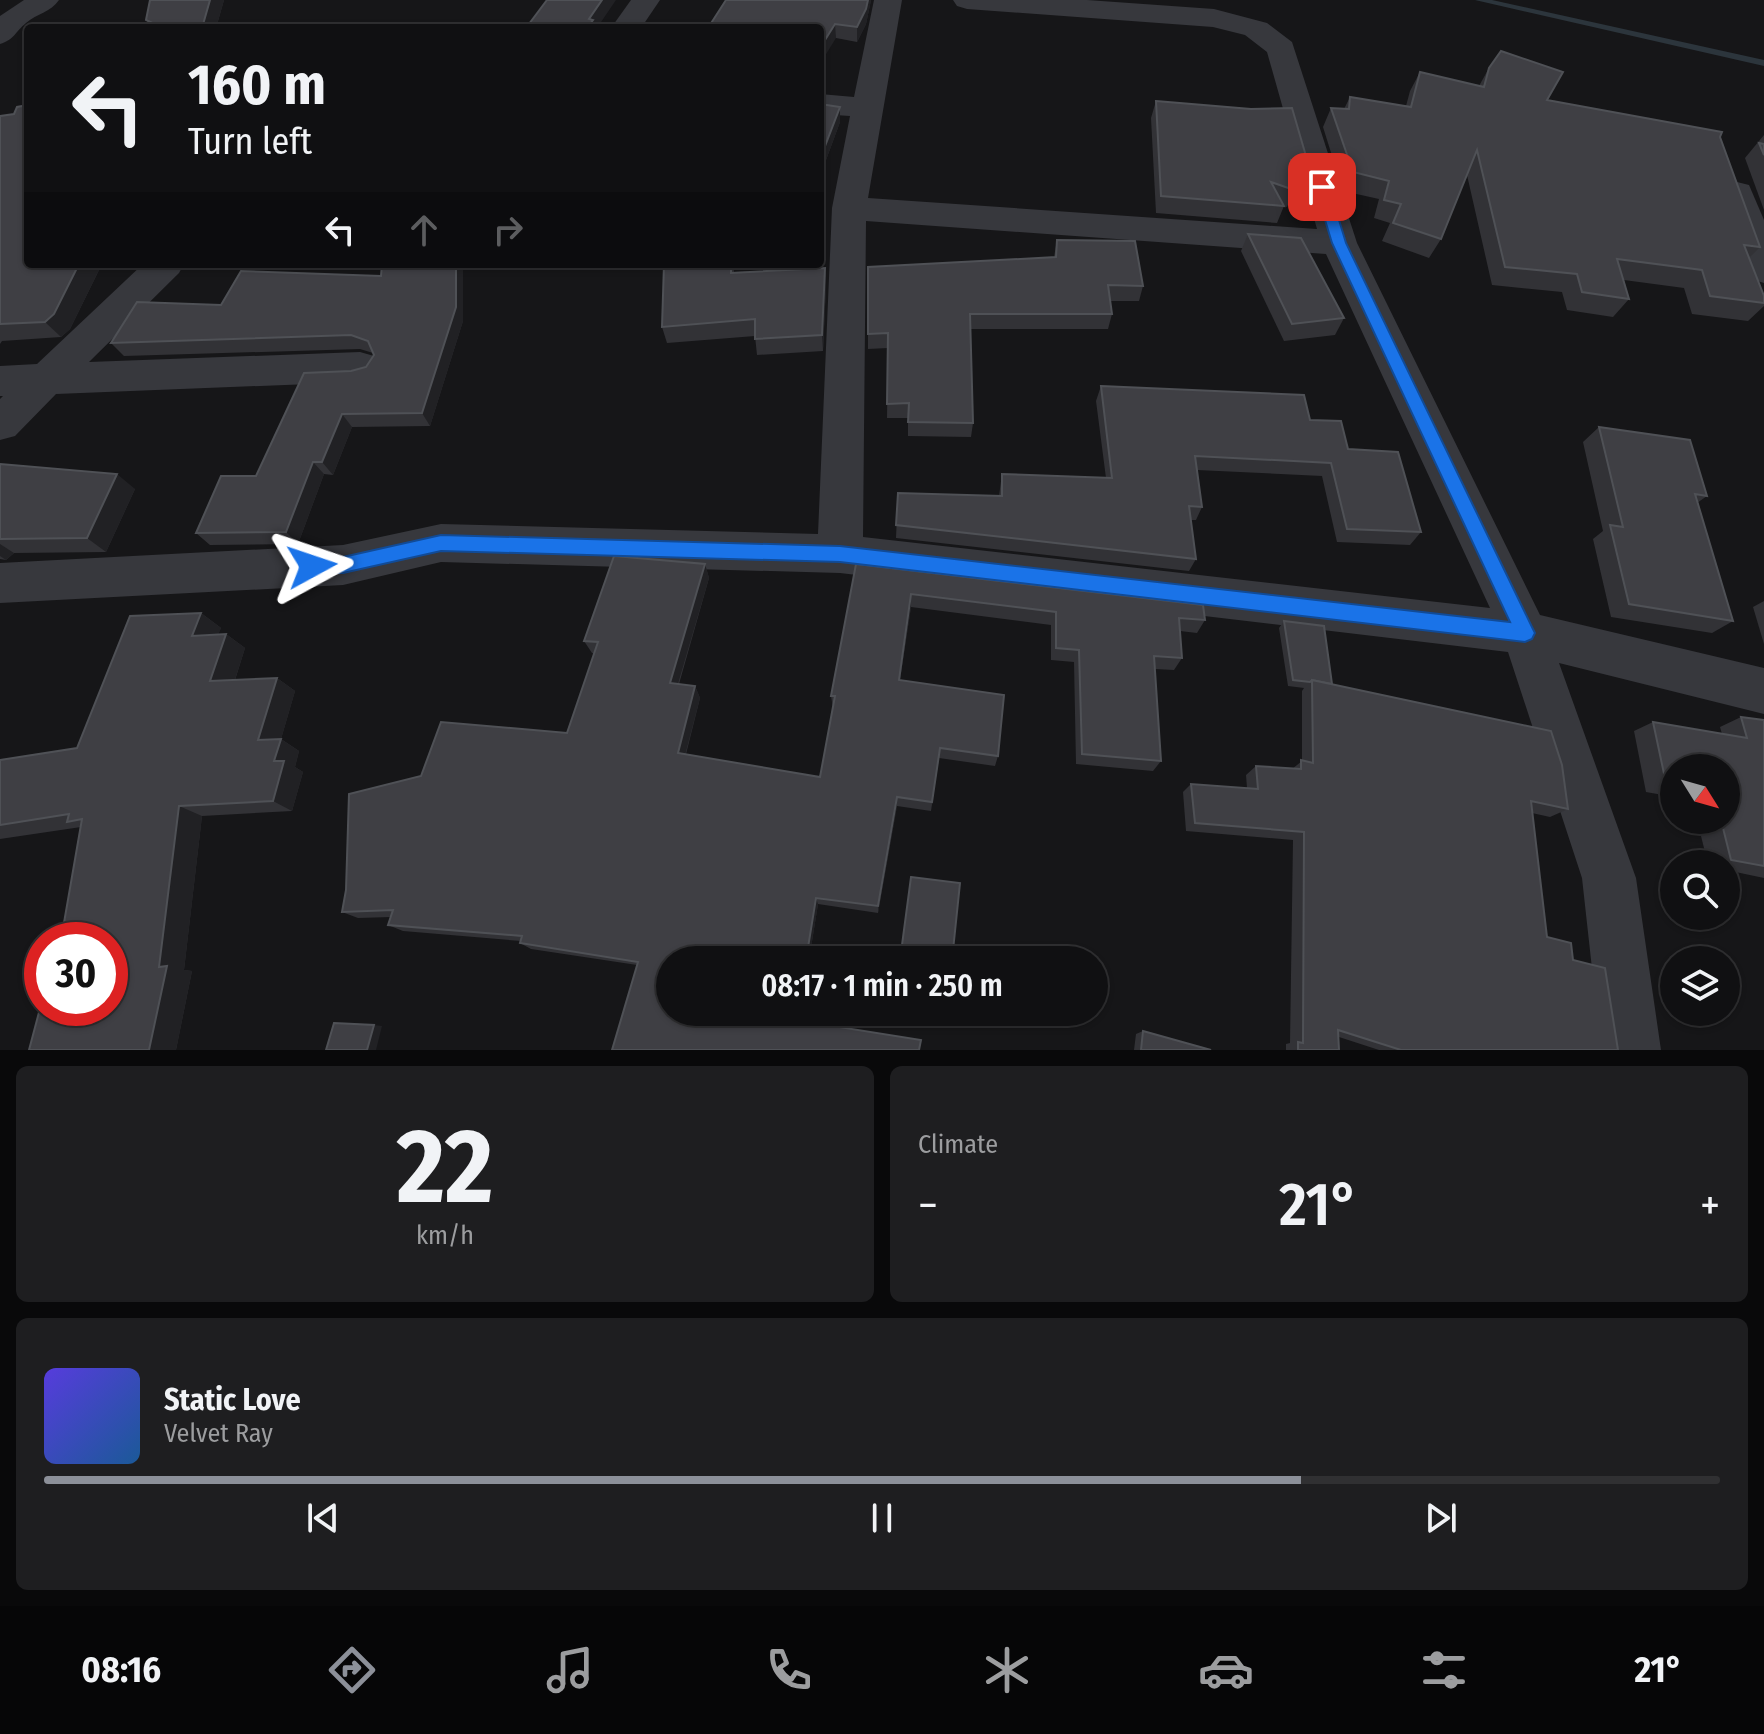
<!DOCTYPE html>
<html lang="en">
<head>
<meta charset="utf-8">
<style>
  body { margin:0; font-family:"Fira Sans Condensed",sans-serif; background:#1e1e20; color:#f1f3f6; height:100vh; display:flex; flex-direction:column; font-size:30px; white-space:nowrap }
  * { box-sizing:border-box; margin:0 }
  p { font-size:26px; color:#9c9d9f }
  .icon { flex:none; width:44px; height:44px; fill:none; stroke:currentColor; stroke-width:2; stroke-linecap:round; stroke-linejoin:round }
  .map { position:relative; height:1050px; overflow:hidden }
  .sheet { display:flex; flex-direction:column; gap:16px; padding:16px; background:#09090a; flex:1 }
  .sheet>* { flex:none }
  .top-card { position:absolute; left:24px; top:24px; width:800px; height:244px; border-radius:8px; box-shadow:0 2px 6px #0004,0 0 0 2px #303032; background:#101012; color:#f1f3f6; overflow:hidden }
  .needle { width:52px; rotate:127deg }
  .controls { position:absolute; left:1660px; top:754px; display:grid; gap:16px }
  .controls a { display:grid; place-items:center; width:80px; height:80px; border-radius:50%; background:#101012; box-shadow:0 2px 6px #0004,0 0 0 2px #303032; font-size:40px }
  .speed { position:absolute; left:24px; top:922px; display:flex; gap:16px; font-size:40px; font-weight:700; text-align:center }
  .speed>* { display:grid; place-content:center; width:104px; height:104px; border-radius:50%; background:#101012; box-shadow:0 2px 6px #0004,0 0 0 2px #303032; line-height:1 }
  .speed .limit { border:12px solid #d22; background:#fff; color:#111 }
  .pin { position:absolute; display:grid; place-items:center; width:68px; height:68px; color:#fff; margin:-34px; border-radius:16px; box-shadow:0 4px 12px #0006 }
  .me { position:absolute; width:88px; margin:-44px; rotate:85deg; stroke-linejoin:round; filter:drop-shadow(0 0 6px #0008) }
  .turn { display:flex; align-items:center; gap:28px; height:168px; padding:0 32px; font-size:36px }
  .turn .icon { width:104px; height:104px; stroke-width:2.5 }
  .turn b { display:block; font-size:56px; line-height:68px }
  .lanes { display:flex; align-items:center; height:76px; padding:0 32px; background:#0003; justify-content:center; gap:40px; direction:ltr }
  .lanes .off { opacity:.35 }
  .big { font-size:60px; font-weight:600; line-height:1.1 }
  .sheet .card { flex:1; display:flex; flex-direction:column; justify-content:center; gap:12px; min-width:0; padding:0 28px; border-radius:12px; background:#1e1e20 }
  .sheet .dial { align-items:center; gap:0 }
  .dial b { font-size:104px; line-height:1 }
  .song { display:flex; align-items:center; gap:24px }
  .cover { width:96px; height:96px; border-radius:12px; background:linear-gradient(135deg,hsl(250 70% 55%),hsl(210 70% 35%)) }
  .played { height:8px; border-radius:4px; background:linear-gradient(90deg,#8c9099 75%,#303032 75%) }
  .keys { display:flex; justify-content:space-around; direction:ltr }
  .heat { display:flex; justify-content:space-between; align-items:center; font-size:44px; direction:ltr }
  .sheet .tiles { flex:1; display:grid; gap:16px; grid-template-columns:1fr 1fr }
  .card:last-child { grid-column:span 2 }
  .trip { position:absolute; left:656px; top:946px; width:452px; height:80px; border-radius:40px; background:#101012; box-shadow:0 2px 6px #0004,0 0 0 2px #303032; font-weight:600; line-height:80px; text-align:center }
  .tabs { display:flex; height:128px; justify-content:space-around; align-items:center; background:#060607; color:#9c9d9f }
  .tabs .icon { width:56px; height:56px }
  .tabs .current { color:#8c9099 }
  .tabs b { font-size:36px; color:#f1f3f6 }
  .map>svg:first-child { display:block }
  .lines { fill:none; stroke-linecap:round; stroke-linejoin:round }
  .stream { fill:#2c353c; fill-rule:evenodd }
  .minor { fill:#37383d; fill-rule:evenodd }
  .wall { fill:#323236 }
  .shaded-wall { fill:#212124 }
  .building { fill:#3f3f44; stroke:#4f5156; stroke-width:2 }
  .route { fill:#1a73e8; stroke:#114b97; stroke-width:2 }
</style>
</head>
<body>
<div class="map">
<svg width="1764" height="1050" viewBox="0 0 1764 1050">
  <rect width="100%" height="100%" fill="#161618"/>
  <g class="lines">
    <path class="stream" d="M1475,0H1492L1764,60V66Z"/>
    <g class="minor">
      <path d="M24,0H59C51,12 36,14 26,23C15,32 14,40 0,44V16Z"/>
      <path d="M631,0H660L641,28H611Z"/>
      <path d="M874,0H902L868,198L1317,229L1267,52L1245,35L1213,27L967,9L957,6L953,0H1087L1214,9L1267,23L1292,42L1357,243L1540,615L1764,668V714L1559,663L1636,878L1661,1050H1601L1582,878L1508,652L840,573L441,562L343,585L0,603V563L343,545L441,524L818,534L832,208L850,116L820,114V94L854,97ZM866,221L1326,254L1490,608L863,537Z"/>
      <path d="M1737,182L1749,185L1764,220V283L1751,279L1746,270L1720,193L1725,185Z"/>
      <path d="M143,264H184L179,273L89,362L360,352L374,356L380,367L374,378L360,382L56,394L15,436L0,440V399L3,396H0V366L37,364Z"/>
    </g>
  </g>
  <g class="wall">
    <path d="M150,0H224L216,28H152L146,20Z"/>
    <path d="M726,0H871L866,24L857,42L836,38Z"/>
    <path d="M1489,68L1547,100L1720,137L1760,247L1749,258L1764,296V306L1748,321L1692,314L1684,288L1624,280L1629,299L1613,317L1567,310L1562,292L1492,285L1467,175L1441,239L1429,258L1382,241L1390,223L1374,218L1379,199L1343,191L1323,127L1331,108L1344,109L1350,97L1406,106L1410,91L1420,72L1479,86Z"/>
    <path d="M1156,101L1308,163L1300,181L1293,179L1294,190L1287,207L1284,206L1277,223L1156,213L1151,118Z"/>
    <path d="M820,104L840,122L826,160H820Z"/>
    <path d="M14,114L28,264H96L100,268L70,329L61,337L2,341L0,344V116Z"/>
    <path d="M1764,135V210L1745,158Z"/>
    <path d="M1248,234L1344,318L1335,335L1284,341L1241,251Z"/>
    <path d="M1057,240L1143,286L1139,301H1110L1112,314L1108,329H970L973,423L971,437L908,436V418H887L888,348L868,349V267L1054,257Z"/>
    <path d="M382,264H473V267L463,268V321L430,426L352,427L333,475L324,474L298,544L210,545L196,533L256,476L351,371L366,367L374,355L373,353L360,349L124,356L111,343L221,305L381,276Z"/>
    <path d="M664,264H733L734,272L825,268L826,285L823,351L757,355L755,336L667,343L662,327Z"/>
    <path d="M1101,386L1310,420L1348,449L1421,532L1410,545L1337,542L1322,476L1197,470L1202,507L1196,520H1191L1196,559L1189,571L896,538L898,493L999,496L1002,474L1106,478L1096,401Z"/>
    <path d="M1599,427L1707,496L1697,503L1733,621L1712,633L1611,617L1593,539L1603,531L1583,442Z"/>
    <path d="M0,464L135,489L106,552L14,553L6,560L0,559Z"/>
    <path d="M705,564L709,578L679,684L695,686L700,698L686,754L820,777L833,708L831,696L856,564L1205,620L1197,633L1180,631L1182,658L1174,670L1155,669L1161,761L1153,771L1076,764L1074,662L1051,660V625L911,607L900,680L998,756L995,766L939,758L931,811L897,806L878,913L818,904L809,960H670L612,1050L637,965L531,949L520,943L521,941L403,931L388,925L391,917L358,918L342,912L421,776L567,733L595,654L592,653L584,641Z"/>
    <path d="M1764,601V644L1753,607Z"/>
    <path d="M201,613L221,628L218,634H226L245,648L235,680L277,678L295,691L281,739L299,751L295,767L303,772L292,811L202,816L184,970L192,971L176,1050H29L110,1008L81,827L0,839V760L77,748Z"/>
    <path d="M1284,621L1332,684L1568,809L1550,817L1532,813L1547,937L1573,960L1618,1050H1379L1339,1037V1050H1286V1044L1290,1043L1293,840L1186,831L1183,792L1191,784L1247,788L1246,775L1256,766L1292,769L1302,761V691L1304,688L1288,686L1279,628Z"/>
    <path d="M1741,717L1764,720V878L1726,870V864H1708L1697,820H1726V768H1674V797L1646,792L1634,731L1653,722L1722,734L1720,727Z"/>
    <path d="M1143,1031L1211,1050H1134L1136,1034Z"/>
  </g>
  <g class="shaded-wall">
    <path d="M210,0H224L216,28H202Z"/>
    <path d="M602,0H616L597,28H587L589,19Z"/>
    <path d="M868,0H871L866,24L857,42V27Z"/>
    <path d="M835,24L836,38L820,64V48Z"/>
    <path d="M840,107V122L826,160L825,146Z"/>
    <path d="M79,264H96L100,268L70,329L61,337L45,322Z"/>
    <path d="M456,264H461L463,268V321L430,426L422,413Z"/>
    <path d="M825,268L826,285L823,351L822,335Z"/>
    <path d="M342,414L352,427L333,475L322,462Z"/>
    <path d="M313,462L324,474L298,544L286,532Z"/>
    <path d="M117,474L135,489L106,552L87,538Z"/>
    <path d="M0,544L14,553L6,560L0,556Z"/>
    <path d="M705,564L709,578L675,694L670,683Z"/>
    <path d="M911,594V607L898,692L899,680Z"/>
    <path d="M201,613L221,628L212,650L192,636Z"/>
    <path d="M226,634L245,648L230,695L210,681Z"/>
    <path d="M277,678L295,691L281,739L299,751L295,767L303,772L292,811L273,801L274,761L258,740Z"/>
    <path d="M695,686L700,698L683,763L678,753Z"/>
    <path d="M897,797V806L878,913V906Z"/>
    <path d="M179,806L202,816L184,970L192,971L176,1050H149Z"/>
    <path d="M816,898L818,904L809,960H806Z"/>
    <path d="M374,1025L382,1026L376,1050H367Z"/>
  </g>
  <g class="building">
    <path d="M150,0H210L202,28H158L159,26L146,20Z"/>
    <path d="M547,0H602L589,19L593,20L587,28H588H526Z"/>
    <path d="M726,0H868L866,9L857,27L835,24L820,48V28H708Z"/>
    <path d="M1501,51L1563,72L1547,100L1722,132L1720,137L1760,247L1744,245L1764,296V303L1710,296L1702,270L1617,259L1629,299L1582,292L1577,274L1505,267L1477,150L1441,239L1393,223L1401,204L1384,200L1389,181L1353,172L1331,108L1349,109L1350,97L1411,107L1420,72L1484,87L1489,68Z"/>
    <path d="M1156,101L1251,109L1292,108L1308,163L1291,160L1294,190L1271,182L1284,206L1161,196Z"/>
    <path d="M820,104L840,107L825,146L820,145Z"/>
    <path d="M28,105V264H79L54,314L45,322L0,324V116L14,114L17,107Z"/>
    <path d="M1759,143L1764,144V155Z"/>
    <path d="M1248,234L1301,238L1344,318L1292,324Z"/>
    <path d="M1057,240L1135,241L1143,286L1108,285L1112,314H970L973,423L908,422L909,403L887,404L888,333L868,334V267L1056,257Z"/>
    <path d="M382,264H456V307L422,413L342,414L322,462H313L286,532L196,533L221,476H256L304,373L351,371L366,367L374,355L368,341L351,335L111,343L137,302L221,305L241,271L381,276Z"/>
    <path d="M664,264H731V273L825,268L822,335L755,339V319L662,327Z"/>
    <path d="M1101,386L1304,395L1310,420L1341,421L1348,449L1398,452L1421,532L1347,529L1331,463L1195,456L1202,507L1189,506L1196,559L896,525L898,493L1002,496V474L1112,478Z"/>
    <path d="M1599,427L1690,440L1707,496L1695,494L1733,621L1629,604L1610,525L1623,527Z"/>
    <path d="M0,464L117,474L87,538L0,539Z"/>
    <path d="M614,556L705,564L670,683L695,686L678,753L820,777L835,696H831L856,564L1203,605L1205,620L1179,618L1182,658L1154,656L1161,761L1082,754L1079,650L1056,648V612L911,594L899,680L1004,695L998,756L940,748L932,802L897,797L878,906L816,898L806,960H670V1012H797L795,1020L921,1040L919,1050H612L638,962L520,943L522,936L388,925L393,910L342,912L346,890L349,794L421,776L441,722L567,733L598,642L584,641Z"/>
    <path d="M201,613L192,636L226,634L210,681L277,678L258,740L281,739L274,761H284L273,801L179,806L159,967L167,966L149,1050H29L42,1001V1008H110V940H61L82,819L67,822L69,814L0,825V760L77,748L130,616Z"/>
    <path d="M1284,621L1324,626L1332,684L1312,680L1310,682L1293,680Z"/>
    <path d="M1312,680L1551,731L1562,765L1568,809L1531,801L1547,937L1571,943L1573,960L1605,968L1618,1050H1401L1338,1030L1339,1050H1298V1042L1303,1043L1304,832L1195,823L1191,784L1258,789L1256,766L1301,769V760L1313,763Z"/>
    <path d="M1741,717L1764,720V866L1731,860L1721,820H1726V768H1674V785L1666,783L1653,722L1747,738Z"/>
    <path d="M911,877L960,883L952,960H900Z"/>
    <path d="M334,1023L374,1025L367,1050H326Z"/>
    <path d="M1143,1031L1211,1050H1141Z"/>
  </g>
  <path class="route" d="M1322,183L1329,187L1346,243L1532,627L1535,633L1532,639L1525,642L840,562L441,551L343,573L305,572L302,566L305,561L343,557L441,535L840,546L1510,622L1332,243L1315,187Z"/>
</svg>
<div class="controls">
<a><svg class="needle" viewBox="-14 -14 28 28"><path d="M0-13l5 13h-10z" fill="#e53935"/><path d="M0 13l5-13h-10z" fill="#9c9d9f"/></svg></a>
<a><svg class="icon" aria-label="search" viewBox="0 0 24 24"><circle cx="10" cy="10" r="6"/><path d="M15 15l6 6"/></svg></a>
<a><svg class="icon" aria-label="layers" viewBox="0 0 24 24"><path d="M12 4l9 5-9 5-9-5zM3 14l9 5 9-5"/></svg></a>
</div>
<div class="speed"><div class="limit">30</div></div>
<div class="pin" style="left:1322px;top:187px;background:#d93025"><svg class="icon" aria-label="arrive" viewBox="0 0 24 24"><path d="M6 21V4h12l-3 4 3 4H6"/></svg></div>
<svg class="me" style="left:312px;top:566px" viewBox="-20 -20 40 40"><path d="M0-17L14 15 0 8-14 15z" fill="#1a73e8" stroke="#fff" stroke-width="4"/></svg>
<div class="trip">08:17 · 1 min · 250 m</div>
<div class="top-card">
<div class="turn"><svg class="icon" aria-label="left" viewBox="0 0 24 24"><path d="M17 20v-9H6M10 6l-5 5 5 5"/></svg><div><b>160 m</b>Turn left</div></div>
<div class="lanes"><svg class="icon" aria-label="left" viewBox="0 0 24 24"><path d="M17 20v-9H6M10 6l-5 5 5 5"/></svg><svg class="icon off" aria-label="ahead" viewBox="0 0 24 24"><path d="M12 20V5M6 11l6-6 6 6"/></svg><svg class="icon off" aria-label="right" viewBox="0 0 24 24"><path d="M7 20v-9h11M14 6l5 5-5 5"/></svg></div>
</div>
</div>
<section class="sheet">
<div class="tiles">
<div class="card dial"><b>22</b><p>km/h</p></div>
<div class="card"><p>Climate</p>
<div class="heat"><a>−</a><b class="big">21°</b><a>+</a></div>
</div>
<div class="card">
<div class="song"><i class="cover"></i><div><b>Static Love</b><p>Velvet Ray</p></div></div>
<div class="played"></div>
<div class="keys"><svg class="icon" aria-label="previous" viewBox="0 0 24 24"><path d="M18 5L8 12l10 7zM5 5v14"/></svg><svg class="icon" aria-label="pause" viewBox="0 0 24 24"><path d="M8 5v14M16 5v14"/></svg><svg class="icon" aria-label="next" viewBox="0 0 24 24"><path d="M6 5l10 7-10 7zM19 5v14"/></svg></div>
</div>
</div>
</section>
<nav class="tabs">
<b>08:16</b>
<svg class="icon current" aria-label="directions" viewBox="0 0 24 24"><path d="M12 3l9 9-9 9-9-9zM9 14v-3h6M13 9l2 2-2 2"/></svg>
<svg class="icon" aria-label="music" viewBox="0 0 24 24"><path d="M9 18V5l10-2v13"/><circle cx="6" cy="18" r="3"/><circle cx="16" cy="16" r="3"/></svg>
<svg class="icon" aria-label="phone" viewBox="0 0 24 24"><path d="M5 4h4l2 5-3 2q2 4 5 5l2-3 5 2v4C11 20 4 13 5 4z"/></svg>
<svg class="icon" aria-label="climate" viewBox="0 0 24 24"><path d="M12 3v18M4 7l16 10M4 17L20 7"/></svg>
<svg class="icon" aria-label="car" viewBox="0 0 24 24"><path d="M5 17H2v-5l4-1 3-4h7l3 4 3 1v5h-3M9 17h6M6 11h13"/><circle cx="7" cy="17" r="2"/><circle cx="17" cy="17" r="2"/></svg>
<svg class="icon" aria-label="filters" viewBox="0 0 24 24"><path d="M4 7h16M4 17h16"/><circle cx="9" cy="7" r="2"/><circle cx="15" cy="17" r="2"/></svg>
<b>21°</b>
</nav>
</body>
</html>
